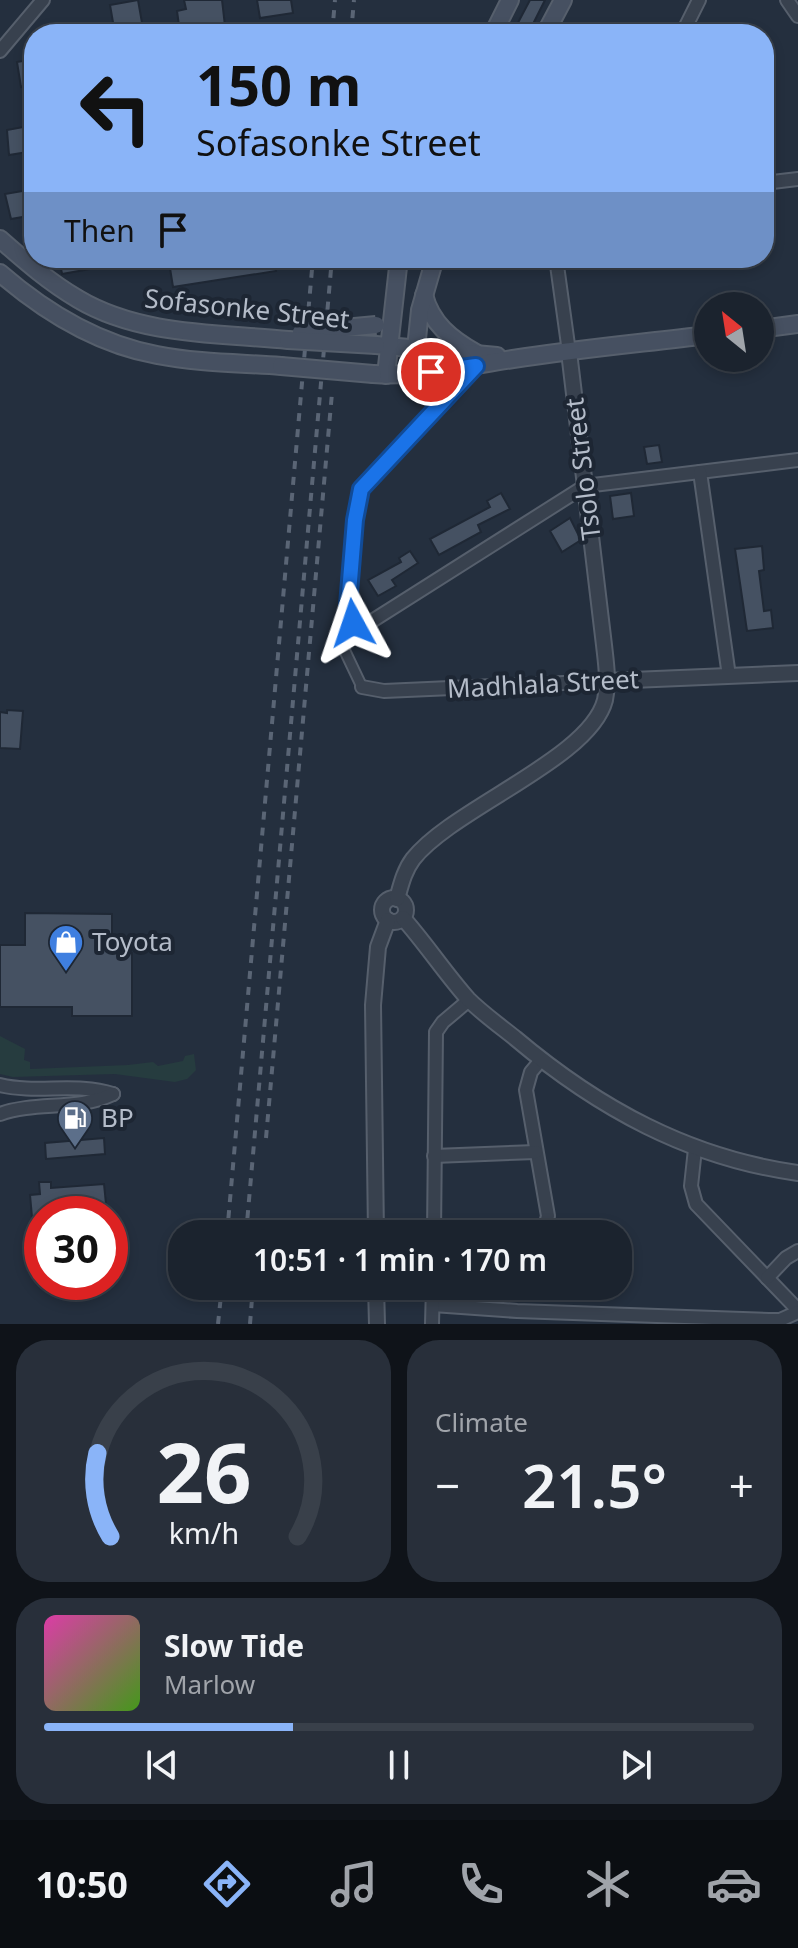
<!DOCTYPE html>
<html lang="en">
<head>
<meta charset="utf-8">
<style>
  body { margin:0; font-family:"Noto Sans",sans-serif; background:#282f3a; color:#f1f3f6; height:100vh; display:flex; flex-direction:column; font-size:30px; white-space:nowrap }
  * { box-sizing:border-box; margin:0 }
  p { font-size:26px; color:#a0a4aa }
  .icon { flex:none; width:44px; height:44px; fill:none; stroke:currentColor; stroke-width:2; stroke-linecap:round; stroke-linejoin:round }
  .map { position:relative; height:1324px; overflow:hidden }
  .side { display:flex; flex-direction:column; gap:16px; padding:16px; background:#0f1319; flex:1 }
  .side>* { flex:none }
  .top-card { position:absolute; left:24px; top:24px; width:750px; height:244px; border-radius:32px; box-shadow:0 4px 12px #0003,0 0 0 2px #39404a; background:#8ab4f8; color:#111; overflow:hidden }
  .needle { width:52px; rotate:330deg }
  .buttons { position:absolute; left:694px; top:292px; display:grid; gap:16px }
  .buttons a { display:grid; place-items:center; width:80px; height:80px; border-radius:50%; background:#1b232e; box-shadow:0 4px 12px #0003,0 0 0 2px #39404a; font-size:40px }
  .speed { position:absolute; left:24px; top:1196px; display:flex; gap:16px; font-size:40px; font-weight:700; text-align:center }
  .speed>* { display:grid; place-content:center; width:104px; height:104px; border-radius:50%; background:#1b232e; box-shadow:0 4px 12px #0003,0 0 0 2px #39404a; line-height:1 }
  .speed .limit { border:12px solid #d22; background:#fff; color:#111 }
  .pin { position:absolute; display:grid; place-items:center; width:68px; height:68px; color:#fff; margin:-34px; border:4px solid #fff; border-radius:50%; box-shadow:0 2px 8px #0007 }
  .me { position:absolute; width:88px; margin:-44px; rotate:355deg; stroke-linejoin:round; filter:drop-shadow(0 0 6px #0008) }
  .turn { display:flex; align-items:center; gap:28px; height:168px; padding:0 40px; font-size:36px }
  .turn .icon { width:104px; height:104px; stroke-width:2.5 }
  .turn b { display:block; font-size:56px; line-height:68px }
  .then { display:flex; align-items:center; height:76px; padding:0 40px; background:#0003; gap:16px; font-size:30px }
  .big { font-size:60px; font-weight:600; line-height:1.1 }
  .side .card { flex:1; display:flex; flex-direction:column; justify-content:center; gap:12px; min-width:0; padding:0 28px; border-radius:32px; background:#282f3a }
  .side .dial { align-items:center; gap:0 }
  .dial svg { height:208px; overflow:visible; fill:none; stroke:#39404a; stroke-width:7; stroke-linecap:round; text-anchor:middle }
  .dial text { fill:#f1f3f6; stroke:none }
  .song { display:flex; align-items:center; gap:24px }
  .cover { width:96px; height:96px; border-radius:12px; background:linear-gradient(135deg,hsl(320 70% 55%),hsl(100 70% 35%)) }
  .played { height:8px; border-radius:4px; background:linear-gradient(90deg,#8ab4f8 35%,#39404a 35%) }
  .keys { display:flex; justify-content:space-around; direction:ltr }
  .heat { display:flex; justify-content:space-between; align-items:center; font-size:44px; direction:ltr }
  .side .tiles { flex:1; display:grid; gap:16px; grid-template-columns:1fr 1fr }
  .card:last-child { grid-column:span 2 }
  .trip { position:absolute; left:168px; top:1220px; width:464px; height:80px; border-radius:32px; background:#1b232e; box-shadow:0 4px 12px #0003,0 0 0 2px #39404a; font-weight:600; line-height:80px; text-align:center }
  .tabs { display:flex; height:128px; justify-content:space-around; align-items:center; background:#0b0e12; color:#a0a4aa }
  .tabs .icon { width:56px; height:56px }
  .tabs .on { color:#8ab4f8 }
  .tabs b { font-size:36px; color:#f1f3f6 }
  .map>svg:first-child { display:block }
  .green { fill:#263c3f }
  .building { fill:#455162; stroke:#1f2835; stroke-width:2 }
  .lines { fill:none; stroke-linecap:round; stroke-linejoin:round }
  .pedestrian-casing { stroke:#565f6c; stroke-width:13 }
  .minor-casing { stroke:#565f6c; stroke-width:16 }
  .tertiary-casing { stroke:#565f6c; stroke-width:18 }
  .secondary-casing { stroke:#565f6c; stroke-width:20 }
  .pedestrian { stroke:#38414e; stroke-width:9 }
  .minor { stroke:#38414e; stroke-width:12 }
  .tertiary { stroke:#38414e; stroke-width:14 }
  .secondary { stroke:#465061; stroke-width:16 }
  .rail { stroke:#5a6575; stroke-width:4; stroke-dasharray:8 8; stroke-linecap:butt }
  .secondary-bridge-casing { stroke:#565f6c; stroke-width:20; stroke-linecap:butt }
  .secondary-bridge { stroke:#465061; stroke-width:16 }
  .route-casing { stroke:#114b97; stroke-width:20 }
  .route { stroke:#1a73e8; stroke-width:14 }
  .labels { text-anchor:middle; stroke-width:8; stroke-linejoin:round; paint-order:stroke }
  .street-label { font-size:26px; fill:#b4bcc9; stroke:#1d2633 }
  .poi-label { font-size:26px; fill:#b4bcc9; stroke:#1d2633; text-anchor:start }
</style>
</head>
<body>
<div class="map">
<svg width="798" height="1324" viewBox="0 0 798 1324">
  <rect width="100%" height="100%" fill="#242f3e"/>
  <path class="green" d="M0,1036L25,1049L24,1060L30,1062V1069L128,1065L153,1062L158,1066L183,1061L185,1056L194,1054L196,1070L187,1079L175,1082L115,1074L13,1077L0,1074Z"/>
  <g class="building">
    <path d="M138,0L144,34H115L110,5Z"/>
    <path d="M184,0H222L225,26L180,33L177,11L186,9Z"/>
    <path d="M257,0H291L293,13L260,18Z"/>
    <path d="M530,0H545L528,34H512Z"/>
    <path d="M34,59V85L21,87L17,62Z"/>
    <path d="M34,125V151L9,155L7,130Z"/>
    <path d="M34,189V215L11,219L5,194Z"/>
    <path d="M59,258H117L118,264L62,274Z"/>
    <path d="M192,258H274L276,271L173,287L169,262Z"/>
    <path d="M659,445L662,462L647,464L644,447Z"/>
    <path d="M501,493L510,509L478,525L481,532L439,555L430,539L490,507L487,501Z"/>
    <path d="M631,493L634,516L613,519L610,496Z"/>
    <path d="M570,518L581,540L562,552L550,531Z"/>
    <path d="M762,546L764,570L759,571L764,611L771,610L773,628L747,631L735,549Z"/>
    <path d="M410,551L418,563L392,580L396,586L378,596L368,580L401,562L399,558Z"/>
    <path d="M7,710L23,711L20,749L0,748V712L7,713Z"/>
    <path d="M25,913L112,914V953H132V1016H72V1007H0V945H25Z"/>
    <path d="M104,1138L105,1154L46,1159L45,1143Z"/>
    <path d="M39,1182H51V1188L104,1184L107,1214H83V1211L42,1214V1239H34L30,1195L40,1194Z"/>
  </g>
  <g class="lines">
    <g class="pedestrian-casing">
      <path id="pedestrian" d="M350,618L342,645L362,687"/>
    </g>
    <g class="minor-casing">
      <g id="minor">
        <path d="M787,0L798,16"/>
        <path d="M682,34L699,0"/>
        <path d="M0,51L43,0"/>
        <path d="M764,183L798,179"/>
        <path d="M556,258L569,352"/>
        <path d="M476,366L361,489L355,520L348,605L350,618L356,626L372,621L585,486L798,460"/>
        <path d="M700,472L729,676"/>
        <path d="M362,687L384,691L608,681"/>
        <path d="M541,1060L531,1072L526,1090L548,1216L543,1234"/>
        <path d="M0,1085C37,1094 76,1082 113,1094"/>
        <path d="M0,1114C36,1101 77,1111 113,1094"/>
        <path d="M695,1149L691,1186L696,1204L798,1310"/>
        <path d="M434,1156L536,1152"/>
        <path d="M434,1234L436,1032L443,1022L469,1000"/>
        <path d="M767,1278L786,1258L798,1251"/>
        <path d="M433,1305L517,1311L769,1320H780L798,1312"/>
        <path d="M432,1324L433,1286"/>
      </g>
    </g>
    <g class="tertiary-casing">
      <g id="tertiary">
        <path d="M608,681L798,673"/>
        <circle cx="394" cy="910" r="12"/>
        <path d="M397,899C401,885 404,871 413,859C453,808 590,759 605,700C609,682 606,663 604,645L569,352"/>
        <path d="M403,918C426,944 445,973 468,999C482,1013 500,1026 515,1038C598,1108 689,1158 798,1173"/>
        <path d="M376,1234L373,1005L378,947L388,920"/>
        <path d="M376,1286L377,1324"/>
      </g>
    </g>
    <g class="secondary-casing">
      <g id="secondary">
        <path d="M493,34L510,0"/>
        <path d="M545,34L563,0"/>
        <path d="M0,239C25,261 49,282 78,299C140,336 218,333 288,340"/>
        <path d="M0,273C45,312 98,344 157,355C197,363 240,363 281,366"/>
        <path d="M424,295C431,323 451,339 476,353"/>
        <path d="M760,329L798,324"/>
        <path d="M376,345L497,356"/>
        <path d="M415,358L420,310L435,258"/>
        <path d="M373,374C421,377 467,366 513,359C578,349 643,343 708,335"/>
        <path d="M386,375L399,258"/>
      </g>
    </g>
    <use href="#pedestrian" class="pedestrian"/>
    <use href="#minor" class="minor"/>
    <use href="#tertiary" class="tertiary"/>
    <use href="#secondary" class="secondary"/>
    <g class="rail">
      <path d="M332,34L335,0"/>
      <path d="M351,34L354,0"/>
      <path d="M266,1138L332,393"/>
      <path d="M227,1234L313,258"/>
      <path d="M246,1234L332,258"/>
      <path d="M218,1324L222,1286"/>
      <path d="M250,1324L253,1286"/>
    </g>
    <g class="secondary-bridge-casing">
      <g id="secondary-bridge">
        <path d="M301,332L376,325"/>
        <path d="M288,340L376,345"/>
        <path d="M281,366L373,374"/>
      </g>
    </g>
    <use href="#secondary-bridge" class="secondary-bridge"/>
  </g>
  <g class="lines">
    <g class="route-casing">
      <path id="route" d="M353,623L348,605L355,520L361,489L476,366L431,372"/>
    </g>
    <use href="#route" class="route"/>
  </g>
  <defs>
    <g id="shop-pin" transform="scale(1.8)"><path d="M0 17L-7.5 6A9.5 9.5 0 1 1 7.5 6Z" fill="#3f7fe0" stroke="#1d2633"/><path d="M-5-2.5h2.3a2.7 3.5 0 0 1 5.4 0H5L5.5 6h-11ZM-1.5-2.5h3a1.5 2.3 0 0 0-3 0Z" fill="#fff"/></g>
    <g id="fuel-pin" transform="scale(1.8)"><path d="M0 17L-7.5 6A9.5 9.5 0 1 1 7.5 6Z" fill="#5c6f8a" stroke="#1d2633"/><path d="M-5.5-6h7V0h2V4h1.3V-2.5L3-4.5l.8-.8L6-3V5H2.5V1h-1V6h-7ZM-4.2-4.7v3.2H.2V-4.7Z" fill="#fff"/></g>
  </defs>
  <g fill-rule="evenodd">
    <use href="#shop-pin" x="66" y="942"/>
    <use href="#fuel-pin" x="75" y="1118"/>
  </g>
  <g class="labels">
    <g class="street-label">
      <text transform="translate(247 309) rotate(6)" y="9">Sofasonke Street</text>
      <text transform="translate(583 469) rotate(-97)" y="9">Tsolo Street</text>
      <text transform="translate(543 684) rotate(-3)" y="9">Madhlala Street</text>
    </g>
    <g class="poi-label">
      <text x="92" y="951">Toyota</text>
      <text x="101" y="1127">BP</text>
    </g>
  </g>
</svg>
<div class="buttons">
<a><svg class="needle" viewBox="-14 -14 28 28"><path d="M0-13l5 13h-10z" fill="#e53935"/><path d="M0 13l5-13h-10z" fill="#a0a4aa"/></svg></a>
</div>
<div class="speed"><div class="limit">30</div></div>
<div class="pin" style="left:431px;top:372px;background:#d93025"><svg class="icon" aria-label="arrive" viewBox="0 0 24 24"><path d="M6 21V4h12l-3 4 3 4H6"/></svg></div>
<svg class="me" style="left:353px;top:623px" viewBox="-20 -20 40 40"><path d="M0-17L14 15 0 8-14 15z" fill="#1a73e8" stroke="#fff" stroke-width="4"/></svg>
<div class="trip">10:51 · 1 min · 170 m</div>
<div class="top-card">
<div class="turn"><svg class="icon" aria-label="left" viewBox="0 0 24 24"><path d="M17 20v-9H6M10 6l-5 5 5 5"/></svg><div><b>150 m</b>Sofasonke Street</div></div>
<div class="then">Then<svg class="icon" aria-label="arrive" viewBox="0 0 24 24"><path d="M6 21V4h12l-3 4 3 4H6"/></svg></div>
</div>
</div>
<section class="side">
<div class="tiles">
<div class="card dial"><svg viewBox="0 0 100 80">
<path d="M14 69A42 42 0 1 1 86 69"/>
<path d="M14 69A42 42 0 0 1 9 37" stroke="#8ab4f8"/>
<text x="50" y="56" font-size="32" font-weight="700">26</text>
<text x="50" y="72" font-size="11">km/h</text>
</svg></div>
<div class="card"><p>Climate</p>
<div class="heat"><a>−</a><b class="big">21.5°</b><a>+</a></div>
</div>
<div class="card">
<div class="song"><i class="cover"></i><div><b>Slow Tide</b><p>Marlow</p></div></div>
<div class="played"></div>
<div class="keys"><svg class="icon" aria-label="previous" viewBox="0 0 24 24"><path d="M18 5L8 12l10 7zM5 5v14"/></svg><svg class="icon" aria-label="pause" viewBox="0 0 24 24"><path d="M8 5v14M16 5v14"/></svg><svg class="icon" aria-label="next" viewBox="0 0 24 24"><path d="M6 5l10 7-10 7zM19 5v14"/></svg></div>
</div>
</div>
</section>
<nav class="tabs">
<b>10:50</b>
<svg class="icon on" aria-label="directions" viewBox="0 0 24 24"><path d="M12 3l9 9-9 9-9-9zM9 14v-3h6M13 9l2 2-2 2"/></svg>
<svg class="icon" aria-label="music" viewBox="0 0 24 24"><path d="M9 18V5l10-2v13"/><circle cx="6" cy="18" r="3"/><circle cx="16" cy="16" r="3"/></svg>
<svg class="icon" aria-label="phone" viewBox="0 0 24 24"><path d="M5 4h4l2 5-3 2q2 4 5 5l2-3 5 2v4C11 20 4 13 5 4z"/></svg>
<svg class="icon" aria-label="climate" viewBox="0 0 24 24"><path d="M12 3v18M4 7l16 10M4 17L20 7"/></svg>
<svg class="icon" aria-label="car" viewBox="0 0 24 24"><path d="M5 17H2v-5l4-1 3-4h7l3 4 3 1v5h-3M9 17h6M6 11h13"/><circle cx="7" cy="17" r="2"/><circle cx="17" cy="17" r="2"/></svg>
</nav>
</body>
</html>
